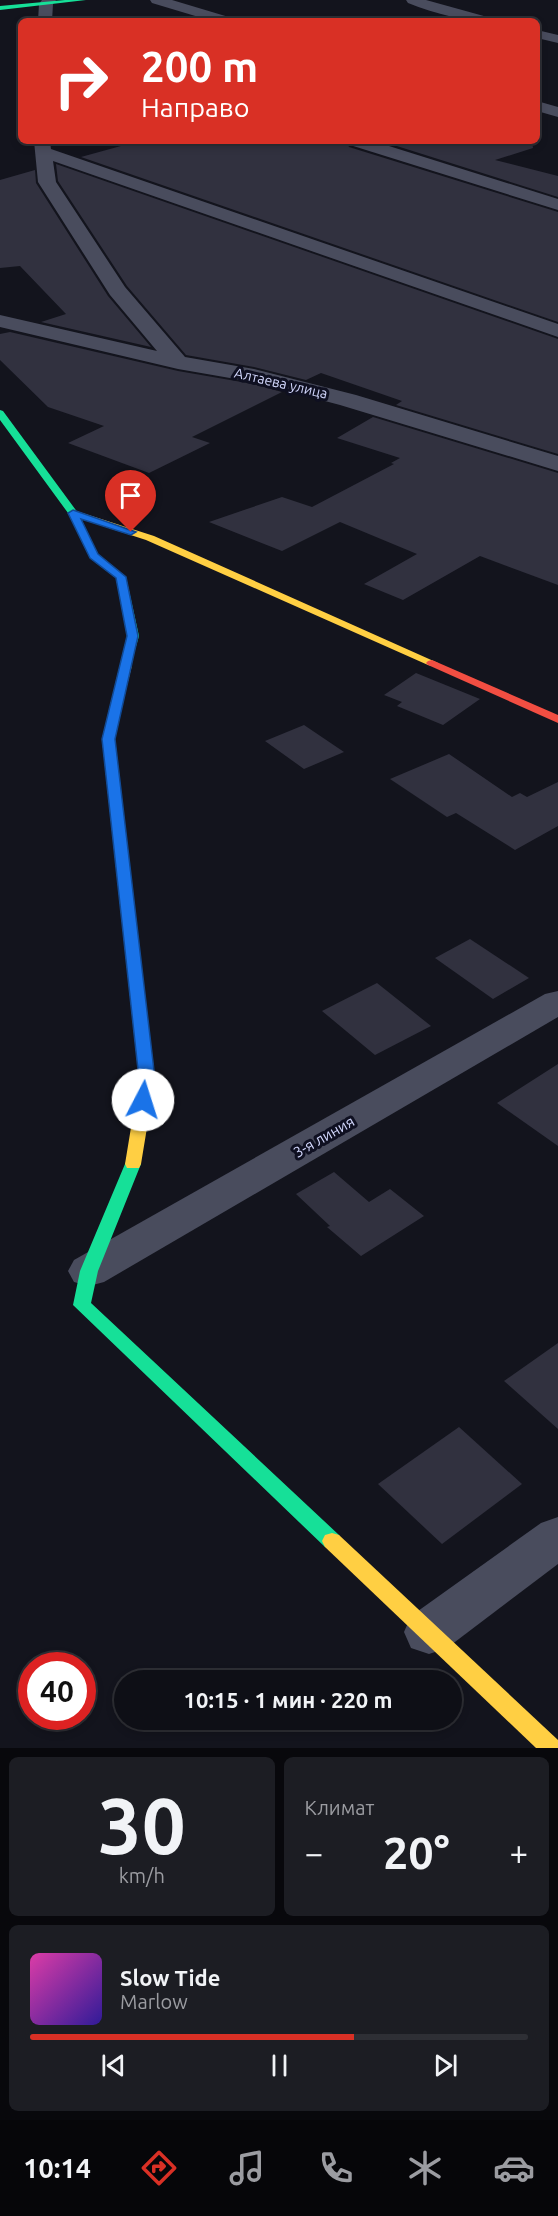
<!DOCTYPE html>
<html lang="ru">
<head>
<meta charset="utf-8">
<style>
  body { margin:0; font-family:Ubuntu,sans-serif; background:#1c1d23; color:#f1f3f6; height:100vh; display:flex; flex-direction:column; font-size:22px; white-space:nowrap }
  * { box-sizing:border-box; margin:0 }
  p { font-size:20px; color:#9b9ca1 }
  .icon { flex:none; width:33px; height:33px; fill:none; stroke:currentColor; stroke-width:2; stroke-linecap:round; stroke-linejoin:round }
  .map { position:relative; height:1748px; overflow:hidden }
  .drawer { display:flex; flex-direction:column; gap:9px; padding:9px; background:#08080c; flex:1 }
  .drawer>* { flex:none }
  .guide { position:absolute; left:18px; top:18px; width:522px; height:126px; border-radius:9px; box-shadow:0 3px 9px #0003,0 0 0 2px #2e2f35; background:#d93025; color:#fff; overflow:hidden }
  .speed { position:absolute; left:18px; top:1652px; display:flex; gap:12px; font-size:30px; font-weight:700; text-align:center }
  .speed>* { display:grid; place-content:center; width:78px; height:78px; border-radius:50%; background:#0e0f16; box-shadow:0 3px 9px #0003,0 0 0 2px #2e2f35; line-height:1 }
  .speed .limit { border:9px solid #d22; background:#fff; color:#111 }
  .pin { position:absolute; display:grid; place-items:center; width:51px; height:51px; color:#fff; margin:-62px -26px; border-radius:50% 50% 50% 0; rotate:-45deg; box-shadow:0 0 6px #0007 }
  .pin .icon { rotate:45deg }
  .me { position:absolute; width:66px; margin:-33px; rotate:5deg; stroke-linejoin:round; filter:drop-shadow(0 0 4px #0008) }
  .turn { display:flex; align-items:center; gap:21px; height:126px; padding:0 24px; font-size:27px }
  .turn .icon { width:78px; height:78px; stroke-width:2.5 }
  .turn b { display:block; font-size:42px; line-height:51px }
  .big { font-size:45px; font-weight:600; line-height:1.1 }
  .drawer .tile { flex:1; display:flex; flex-direction:column; justify-content:center; gap:9px; min-width:0; padding:0 21px; border-radius:9px; background:#1c1d23 }
  .drawer .dial { align-items:center; gap:0 }
  .dial b { font-size:78px; line-height:1 }
  .song { display:flex; align-items:center; gap:18px }
  .cover { width:72px; height:72px; border-radius:9px; background:linear-gradient(135deg,hsl(320 70% 55%),hsl(250 70% 35%)) }
  .played { height:6px; border-radius:3px; background:linear-gradient(90deg,#d93025 65%,#2e2f35 65%) }
  .keys { display:flex; justify-content:space-around; direction:ltr }
  .heat { display:flex; justify-content:space-between; align-items:center; font-size:33px; direction:ltr }
  .drawer .tiles { flex:1; display:grid; gap:9px; grid-template-columns:1fr 1fr }
  .tile:last-child { grid-column:span 2 }
  .trip { position:absolute; left:114px; top:1670px; width:348px; height:60px; border-radius:30px; background:#0e0f16; box-shadow:0 3px 9px #0003,0 0 0 2px #2e2f35; font-weight:600; line-height:60px; text-align:center }
  .tab-bar { display:flex; height:96px; justify-content:space-around; align-items:center; background:#060609; color:#9b9ca1 }
  .tab-bar .icon { width:42px; height:42px }
  .tab-bar .on { color:#d93025 }
  .tab-bar b { font-size:27px; color:#f1f3f6 }
  .map>svg:first-child { display:block }
  .building { fill:#31313f }
  .lines { fill:none; stroke-linecap:round; stroke-linejoin:round }
  .street { fill:#494c5d; fill-rule:evenodd }
  .fast { fill:#16e098; fill-rule:evenodd }
  .slow { fill:#ffcf43; fill-rule:evenodd }
  .jam { fill:#f24e42; fill-rule:evenodd }
  .route { fill:#1a73e8; stroke:#114b97; stroke-width:1.5 }
  .labels { text-anchor:middle; stroke-width:6; stroke-linejoin:round; paint-order:stroke }
  .far-street-label { font-size:14px; fill:#d2d7fc; stroke:#0f1021 }
  .street-label { font-size:15px; fill:#d2d7fc; stroke:#0f1021 }
</style>
</head>
<body>
<div class="map">
<svg width="558" height="1748" viewBox="0 0 558 1748">
  <rect width="100%" height="100%" fill="#13141d"/>
  <g class="building">
    <path d="M139,141H346L349,147L558,212V322L81,157Z"/>
    <path d="M381,141H532L533,148L495,160L558,176V197Z"/>
    <path d="M56,164L558,339V454L396,405L402,401L321,373L306,380L254,367L186,355L127,286L58,181Z"/>
    <path d="M35,170L36,183L108,296L151,347L41,322L66,314L20,266L0,268V180Z"/>
    <path d="M10,332L178,371L253,384L282,392L192,437L210,443L149,473L68,443L104,426L48,407L0,360V334Z"/>
    <path d="M373,417L558,473V585L480,556L403,600L364,584L417,554L340,522L282,551L209,522L282,497L312,507L394,464L391,463L400,458L337,438Z"/>
    <path d="M416,673L480,699L443,725L397,706L402,702L384,695Z"/>
    <path d="M304,725L344,752L304,769L265,741Z"/>
    <path d="M449,754L512,797L520,793L527,797L558,782V826L515,850L456,813L447,817L390,779Z"/>
    <path d="M470,939L529,978L493,999L435,958Z"/>
    <path d="M377,983L431,1026L375,1055L322,1011Z"/>
    <path d="M558,1064V1146L497,1103Z"/>
    <path d="M334,1172L369,1202L390,1189L424,1216L361,1256L327,1227L330,1226L296,1194Z"/>
    <path d="M558,1343V1429L504,1381Z"/>
    <path d="M459,1427L522,1484L442,1544L378,1484Z"/>
  </g>
  <g class="lines">
    <g class="street">
      <path d="M42,0H56L53,4L52,21H38L39,4Z"/>
      <path d="M150,0H172L232,18L234,21H212L152,3Z"/>
      <path d="M406,0H426L491,18L493,21C463,21 436,14 408,3Z"/>
      <path d="M537,30L558,35V43L537,38Z"/>
      <path d="M537,101L558,107V117L537,111Z"/>
      <path d="M34,141H50L51,149L558,324V337L53,161L56,182L125,287L185,357L254,369L356,395L558,456V471L340,405L253,382L178,369L0,327V315L157,351L110,295L38,182Z"/>
      <path d="M348,141H373L558,199V210L350,145Z"/>
      <path d="M558,991V1017L104,1282L89,1286L74,1282L68,1271L74,1260L545,994Z"/>
      <path d="M558,1517V1564L447,1648L429,1654L411,1648L404,1632L411,1616L541,1523Z"/>
    </g>
    <g class="fast">
      <path d="M65,0H86L0,10V6Z"/>
      <path d="M0,410L3,411L78,513L98,554L126,577L139,636L130,667H122L120,665L127,636L116,578L90,558L68,513L0,420Z"/>
      <path d="M133,1158L139,1160L141,1164L98,1271L91,1303L339,1535L342,1541L339,1547L332,1549L325,1547L73,1305L80,1271L125,1164L127,1160Z"/>
    </g>
    <g class="slow">
      <path d="M73,510L154,536L438,663L432,666L428,665L146,540L69,515L68,513Z"/>
      <path d="M126,662L132,665L114,739L155,1079L141,1164L139,1168H127L125,1164L139,1079L102,739L120,665Z"/>
      <path d="M332,1533L339,1535L558,1740V1748H536L325,1547L322,1541L325,1535Z"/>
    </g>
    <path class="jam" d="M432,660L558,715V723L428,665L426,663L428,661Z"/>
  </g>
  <path class="route" d="M73,510L136,532L131,535L81,519L98,554L126,577L138,636L115,739L155,1079L149,1104H138L136,1100L139,1079L102,739L127,636L116,578L90,558L68,513Z"/>
  <g class="labels">
    <g class="far-street-label">
      <text transform="translate(281 383) rotate(13)" y="5">Алтаева улица</text>
    </g>
    <g class="street-label">
      <text transform="translate(324 1137) rotate(-30)" y="5">3-я линия</text>
    </g>
  </g>
</svg>
<div class="speed"><div class="limit">40</div></div>
<div class="pin" style="left:131px;top:532px;background:#d93025"><svg class="icon" aria-label="arrive" viewBox="0 0 24 24"><path d="M6 21V4h12l-3 4 3 4H6"/></svg></div>
<svg class="me" style="left:143px;top:1100px" viewBox="-20 -20 40 40"><circle r="19" fill="#fff"/><path d="M0-13L10 11 0 6-10 11z" fill="#1a73e8"/></svg>
<div class="trip">10:15 · 1 мин · 220 m</div>
<div class="guide">
<div class="turn"><svg class="icon" aria-label="right" viewBox="0 0 24 24"><path d="M7 20v-9h11M14 6l5 5-5 5"/></svg><div><b>200 m</b>Направо</div></div>
</div>
</div>
<section class="drawer">
<div class="tiles">
<div class="tile dial"><b>30</b><p>km/h</p></div>
<div class="tile"><p>Климат</p>
<div class="heat"><a>−</a><b class="big">20°</b><a>+</a></div>
</div>
<div class="tile">
<div class="song"><i class="cover"></i><div><b>Slow Tide</b><p>Marlow</p></div></div>
<div class="played"></div>
<div class="keys"><svg class="icon" aria-label="previous" viewBox="0 0 24 24"><path d="M18 5L8 12l10 7zM5 5v14"/></svg><svg class="icon" aria-label="pause" viewBox="0 0 24 24"><path d="M8 5v14M16 5v14"/></svg><svg class="icon" aria-label="next" viewBox="0 0 24 24"><path d="M6 5l10 7-10 7zM19 5v14"/></svg></div>
</div>
</div>
</section>
<nav class="tab-bar">
<b>10:14</b>
<svg class="icon on" aria-label="directions" viewBox="0 0 24 24"><path d="M12 3l9 9-9 9-9-9zM9 14v-3h6M13 9l2 2-2 2"/></svg>
<svg class="icon" aria-label="music" viewBox="0 0 24 24"><path d="M9 18V5l10-2v13"/><circle cx="6" cy="18" r="3"/><circle cx="16" cy="16" r="3"/></svg>
<svg class="icon" aria-label="phone" viewBox="0 0 24 24"><path d="M5 4h4l2 5-3 2q2 4 5 5l2-3 5 2v4C11 20 4 13 5 4z"/></svg>
<svg class="icon" aria-label="climate" viewBox="0 0 24 24"><path d="M12 3v18M4 7l16 10M4 17L20 7"/></svg>
<svg class="icon" aria-label="car" viewBox="0 0 24 24"><path d="M5 17H2v-5l4-1 3-4h7l3 4 3 1v5h-3M9 17h6M6 11h13"/><circle cx="7" cy="17" r="2"/><circle cx="17" cy="17" r="2"/></svg>
</nav>
</body>
</html>
